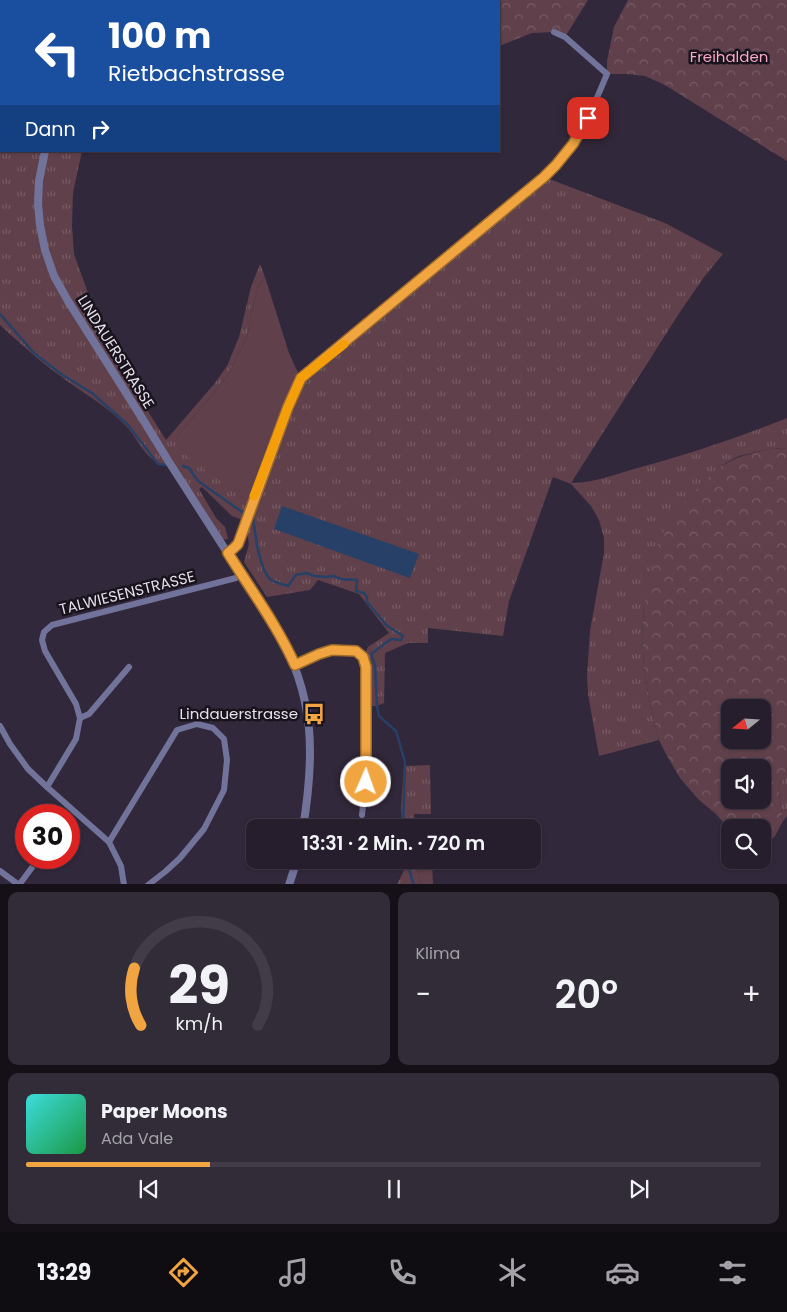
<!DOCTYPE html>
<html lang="de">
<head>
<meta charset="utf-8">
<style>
  body { margin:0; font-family:Poppins,sans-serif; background:#322b38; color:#f1f3f6; height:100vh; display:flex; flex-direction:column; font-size:19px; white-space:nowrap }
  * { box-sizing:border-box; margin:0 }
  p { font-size:16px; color:#a4a2a9 }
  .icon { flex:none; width:28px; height:28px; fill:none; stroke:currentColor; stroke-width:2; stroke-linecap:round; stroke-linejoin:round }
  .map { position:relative; height:884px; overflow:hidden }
  .details { display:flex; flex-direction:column; gap:8px; padding:8px; background:#151018; flex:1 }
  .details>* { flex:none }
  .guide { position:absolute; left:0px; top:0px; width:500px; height:152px; box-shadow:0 1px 4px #0004,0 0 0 1px #423c48; background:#1a4fa0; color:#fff; overflow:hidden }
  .needle { width:32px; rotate:252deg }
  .fabs { position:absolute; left:721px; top:699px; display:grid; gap:10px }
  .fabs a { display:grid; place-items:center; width:50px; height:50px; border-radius:10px; background:#261e2c; box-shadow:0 1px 4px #0004,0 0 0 1px #423c48; font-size:25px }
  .speed { position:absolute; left:15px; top:804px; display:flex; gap:10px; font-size:25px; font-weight:700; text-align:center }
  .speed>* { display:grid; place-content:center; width:65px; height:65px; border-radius:50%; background:#261e2c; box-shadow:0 1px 4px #0004,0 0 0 1px #423c48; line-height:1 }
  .speed .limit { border:8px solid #d22; background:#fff; color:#111 }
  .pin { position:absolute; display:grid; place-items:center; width:42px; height:42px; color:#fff; margin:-21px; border-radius:10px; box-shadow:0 2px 8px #0006 }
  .me { position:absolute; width:55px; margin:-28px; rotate:2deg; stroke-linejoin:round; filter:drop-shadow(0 0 4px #0008) }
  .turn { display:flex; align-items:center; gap:18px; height:105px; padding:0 25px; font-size:22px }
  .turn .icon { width:65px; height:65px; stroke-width:2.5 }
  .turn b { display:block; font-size:35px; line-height:42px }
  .then { display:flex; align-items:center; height:48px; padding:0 25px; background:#0003; gap:10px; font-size:19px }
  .big { font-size:38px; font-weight:600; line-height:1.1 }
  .details .card { flex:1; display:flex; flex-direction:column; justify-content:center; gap:8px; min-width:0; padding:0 18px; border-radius:10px; background:#322b38 }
  .details .dial { align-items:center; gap:0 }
  .dial svg { height:130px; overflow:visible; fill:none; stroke:#423c48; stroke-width:7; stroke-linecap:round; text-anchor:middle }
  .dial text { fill:#f1f3f6; stroke:none }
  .song { display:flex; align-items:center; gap:15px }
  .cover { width:60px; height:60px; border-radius:8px; background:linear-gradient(135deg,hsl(180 70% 55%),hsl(140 70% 35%)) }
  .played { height:5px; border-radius:2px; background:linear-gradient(90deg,#f1a540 25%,#423c48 25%) }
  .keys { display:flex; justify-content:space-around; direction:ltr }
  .heat { display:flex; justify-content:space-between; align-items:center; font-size:28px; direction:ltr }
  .details .tiles { flex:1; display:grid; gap:8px; grid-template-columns:1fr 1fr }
  .card:last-child { grid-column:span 2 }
  .trip { position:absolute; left:246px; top:819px; width:295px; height:50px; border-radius:10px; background:#261e2c; box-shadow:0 1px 4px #0004,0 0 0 1px #423c48; font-weight:600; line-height:50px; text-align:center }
  .tab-bar { display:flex; height:80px; justify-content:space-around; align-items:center; background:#0f0c12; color:#a4a2a9 }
  .tab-bar .icon { width:35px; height:35px }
  .tab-bar .current { color:#f1a540 }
  .tab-bar b { font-size:22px; color:#f1f3f6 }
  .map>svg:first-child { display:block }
  .grass { fill:url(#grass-tufts) }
  .forest { fill:url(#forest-crowns); fill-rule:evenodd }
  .garden { fill:#60404b }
  .water { fill:#274067 }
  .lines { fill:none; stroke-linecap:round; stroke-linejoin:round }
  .stream { stroke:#274067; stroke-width:2.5 }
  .minor { stroke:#72739a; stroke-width:6 }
  .tertiary { stroke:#72739a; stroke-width:8 }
  .route-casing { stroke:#9d6b2a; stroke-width:12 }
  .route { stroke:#f1a540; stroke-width:9 }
  .slow { stroke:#f59e0b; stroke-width:9 }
  .labels { text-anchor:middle; stroke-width:5; stroke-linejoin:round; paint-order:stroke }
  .park-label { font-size:15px; fill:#faa7c4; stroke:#18131c }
  .street-label { font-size:15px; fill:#e6dfec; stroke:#18131c }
  .poi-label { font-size:15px; fill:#e6dfec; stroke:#18131c; text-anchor:end }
</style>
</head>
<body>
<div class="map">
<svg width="787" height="885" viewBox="0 0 787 885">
  <defs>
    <pattern id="grass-tufts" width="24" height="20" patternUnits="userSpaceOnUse" patternTransform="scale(1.25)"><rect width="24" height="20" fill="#60404b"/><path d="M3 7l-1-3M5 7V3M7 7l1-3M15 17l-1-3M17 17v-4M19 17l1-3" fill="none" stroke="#775b65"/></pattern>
    <pattern id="forest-crowns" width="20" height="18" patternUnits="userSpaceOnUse" patternTransform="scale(1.25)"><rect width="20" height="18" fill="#60404b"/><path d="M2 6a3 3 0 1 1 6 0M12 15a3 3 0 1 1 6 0" fill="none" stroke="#775b65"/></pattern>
  </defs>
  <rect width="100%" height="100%" fill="#32283b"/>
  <g class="grass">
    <path d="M1,70V151H82L73,193L72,226L74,254L107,346L166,440L215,383L227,366L239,337L251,287L260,264L265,277L258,286L247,336L227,377L176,438L301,379L544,177L665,223L723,254L704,277L680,312L571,483C592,483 614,475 634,469C686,455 737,438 787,418V448L769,449L739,456L717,468L644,607L642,637L644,667L649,699L659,740L599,756L588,694L587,676L590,631L604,553V538L599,520L591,506L571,484L553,477L509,601L503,636L428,628V643H408L385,653L384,703L377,706H366L363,657L368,647L389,633L359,594L318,580L310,590L267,597L244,562L249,544L245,521L232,516L202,487L199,489L216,518L225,527L228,539L219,540L169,462L166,465C145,462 139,439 126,426C106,405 81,392 59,375C38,360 19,342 0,325V72Z"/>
    <path d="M430,765L431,814H414L415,827L402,828L401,807L404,766Z"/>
    <path d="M787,768V816L783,821L778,786Z"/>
    <path d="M404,860H417L419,875L421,884L397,885L405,868Z"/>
  </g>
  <g class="forest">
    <path d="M269,0H588L565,37L554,32L532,33L499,46V1H269Z"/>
    <path d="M628,0H787V161L665,85L645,76L627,74H607V61L614,27Z"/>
    <path d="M787,448V768L778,786L783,821L775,836L763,847L762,828H730V830L716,814L698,799L680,778L666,754L659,740L649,699L644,667L642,637L644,607L653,557L660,537L682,505L717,468L739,457L769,449ZM730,708H762V740H730ZM730,768H762V800H730Z"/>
  </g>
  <g class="garden">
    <path d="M265,277L289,353L301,379L251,504L186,455L176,438L227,377L247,336L258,286Z"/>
    <path d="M417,860H432L433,884H421L419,875Z"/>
  </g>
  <path class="water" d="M282,506L419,554L410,578L274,529Z"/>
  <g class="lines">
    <g class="stream">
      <path d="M38,1L39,0"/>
      <path d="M0,83L1,80"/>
      <path d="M0,314L34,353L61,374L92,393L128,425L158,464L166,465"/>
      <path d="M183,466L189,468L198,481L245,514"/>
      <path d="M253,518C255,533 259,569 270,579C275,583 282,584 288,586L296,575L307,573L314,576L326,577L334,576L341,579L357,580L356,591L364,593L367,597V602L378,615L386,625L403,636L401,640L391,639L371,654L375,666L377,706L379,716L396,731L405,762L403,828"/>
      <path d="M408,860V866L414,885"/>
    </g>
    <g class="minor">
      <path d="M228,553L234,549L238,544L287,407L301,379L544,177C554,167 564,156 573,144C587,123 597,98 607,74L565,37L554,32"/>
      <path d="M295,665L319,654L332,650L356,651L363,657L366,667L367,767L362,815"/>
      <path d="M80,718L89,714L129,667"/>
      <path d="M0,726L10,744L28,769L47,787L109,842L121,866L124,885"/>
      <path d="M47,787L76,739L80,718L76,704L45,651L42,640L44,632L52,625L236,578L241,574"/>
      <path d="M109,842L177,730L197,724L213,728L224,739L227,760L224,790L204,829L180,858L166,871L148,885"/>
      <path d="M0,871L19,885"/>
      <path d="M19,885L39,858"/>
    </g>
    <g class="tertiary">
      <path d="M111,1V0"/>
      <path d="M45,151L39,181L38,204L40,225L45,250L54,276L68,301L142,418L169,462L277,630C315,696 315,754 303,828"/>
      <path d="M289,885L297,860"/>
    </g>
  </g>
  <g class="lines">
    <g class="route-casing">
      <path id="route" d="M366,782V667L363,657L356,651L332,650L319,654L295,665C277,625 251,590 228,553L234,548L238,544L288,407L301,378L544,177L556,165L573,144L588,118"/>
    </g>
    <use href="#route" class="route"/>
    <path class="slow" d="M254,496L288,407L301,378L344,344"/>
  </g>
  <defs>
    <g id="bus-bare" transform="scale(1.725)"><path d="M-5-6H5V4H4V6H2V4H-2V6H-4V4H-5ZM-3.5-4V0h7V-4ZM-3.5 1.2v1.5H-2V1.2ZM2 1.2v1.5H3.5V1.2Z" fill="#f1a540" stroke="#18131c" stroke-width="2.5" paint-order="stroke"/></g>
  </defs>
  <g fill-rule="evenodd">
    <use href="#bus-bare" x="314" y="714"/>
  </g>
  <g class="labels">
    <g class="park-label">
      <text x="729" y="62">Freihalden</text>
    </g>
    <g class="street-label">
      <text transform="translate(116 352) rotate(58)" y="5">LINDAUERSTRASSE</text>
      <text transform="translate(127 593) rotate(-14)" y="5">TALWIESENSTRASSE</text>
    </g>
    <g class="poi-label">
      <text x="298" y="719">Lindauerstrasse</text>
    </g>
  </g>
</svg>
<div class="fabs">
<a><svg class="needle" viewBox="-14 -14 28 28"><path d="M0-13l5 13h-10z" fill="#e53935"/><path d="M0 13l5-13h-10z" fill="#a4a2a9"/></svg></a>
<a><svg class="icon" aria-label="sound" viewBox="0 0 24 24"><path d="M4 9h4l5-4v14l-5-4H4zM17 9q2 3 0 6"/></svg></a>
<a><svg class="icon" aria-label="search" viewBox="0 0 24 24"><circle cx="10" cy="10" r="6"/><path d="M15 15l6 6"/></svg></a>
</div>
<div class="speed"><div class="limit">30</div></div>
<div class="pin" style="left:588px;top:118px;background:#d93025"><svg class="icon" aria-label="arrive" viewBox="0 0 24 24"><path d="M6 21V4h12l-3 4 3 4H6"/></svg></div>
<svg class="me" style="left:366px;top:782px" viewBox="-20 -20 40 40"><circle r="17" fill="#f1a540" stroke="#fff" stroke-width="3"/><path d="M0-11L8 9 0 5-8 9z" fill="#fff"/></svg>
<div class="trip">13:31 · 2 Min. · 720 m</div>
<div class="guide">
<div class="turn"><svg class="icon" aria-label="left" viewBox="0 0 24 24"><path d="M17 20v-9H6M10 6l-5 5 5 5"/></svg><div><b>100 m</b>Rietbachstrasse</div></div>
<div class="then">Dann<svg class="icon" aria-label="right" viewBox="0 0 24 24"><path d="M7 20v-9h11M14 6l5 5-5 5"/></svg></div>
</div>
</div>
<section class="details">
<div class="tiles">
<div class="card dial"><svg viewBox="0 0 100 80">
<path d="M14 69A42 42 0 1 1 86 69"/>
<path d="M14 69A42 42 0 0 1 10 34" stroke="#f1a540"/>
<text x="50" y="56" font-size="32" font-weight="700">29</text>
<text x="50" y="72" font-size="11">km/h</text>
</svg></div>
<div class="card"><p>Klima</p>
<div class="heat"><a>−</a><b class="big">20°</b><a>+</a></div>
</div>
<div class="card">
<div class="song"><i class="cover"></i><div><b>Paper Moons</b><p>Ada Vale</p></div></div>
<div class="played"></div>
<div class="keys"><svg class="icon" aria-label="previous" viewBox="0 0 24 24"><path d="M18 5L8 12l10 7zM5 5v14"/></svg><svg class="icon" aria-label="pause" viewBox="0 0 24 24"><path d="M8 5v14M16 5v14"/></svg><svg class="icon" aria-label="next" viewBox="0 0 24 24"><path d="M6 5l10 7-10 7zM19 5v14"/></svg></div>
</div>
</div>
</section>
<nav class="tab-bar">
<b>13:29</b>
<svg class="icon current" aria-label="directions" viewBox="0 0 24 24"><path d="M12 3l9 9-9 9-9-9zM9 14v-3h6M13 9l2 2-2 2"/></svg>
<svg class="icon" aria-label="music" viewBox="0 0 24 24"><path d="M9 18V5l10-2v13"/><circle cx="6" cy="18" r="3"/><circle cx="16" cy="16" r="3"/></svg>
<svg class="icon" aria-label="phone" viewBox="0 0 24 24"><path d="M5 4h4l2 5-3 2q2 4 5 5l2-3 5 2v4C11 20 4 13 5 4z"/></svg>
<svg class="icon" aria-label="climate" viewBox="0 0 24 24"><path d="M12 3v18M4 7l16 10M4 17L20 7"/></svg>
<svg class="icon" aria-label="car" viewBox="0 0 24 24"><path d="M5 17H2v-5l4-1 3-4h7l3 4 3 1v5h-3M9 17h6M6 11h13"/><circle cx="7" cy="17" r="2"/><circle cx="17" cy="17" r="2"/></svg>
<svg class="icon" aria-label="filters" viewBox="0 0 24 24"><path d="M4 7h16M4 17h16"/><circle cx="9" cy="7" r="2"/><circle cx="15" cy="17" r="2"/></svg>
</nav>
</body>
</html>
